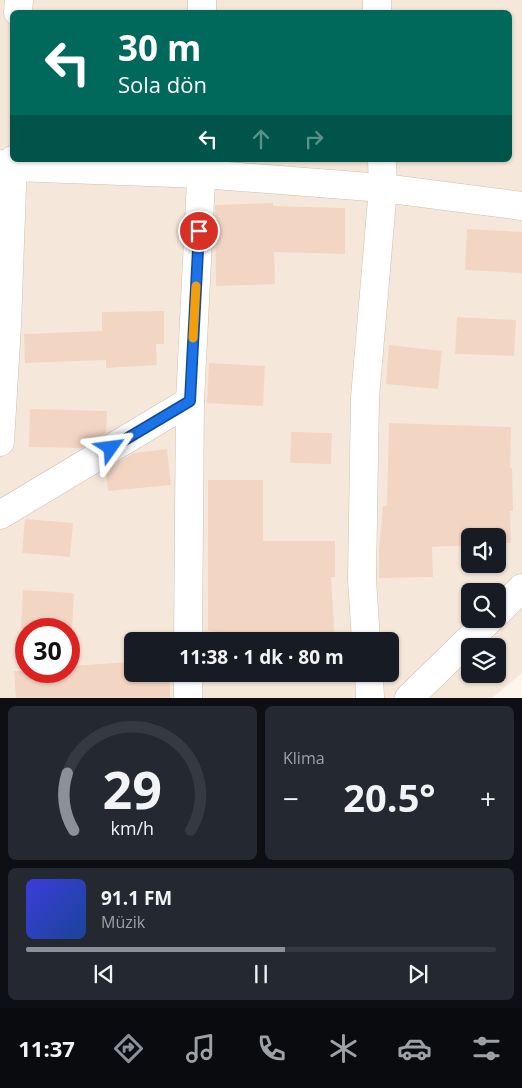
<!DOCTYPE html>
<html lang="tr">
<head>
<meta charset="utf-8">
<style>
  body { margin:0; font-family:"Open Sans",sans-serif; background:#242831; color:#f1f3f6; height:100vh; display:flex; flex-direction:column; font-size:19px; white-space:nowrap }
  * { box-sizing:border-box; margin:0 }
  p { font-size:16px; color:#9ea1a6 }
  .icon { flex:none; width:28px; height:28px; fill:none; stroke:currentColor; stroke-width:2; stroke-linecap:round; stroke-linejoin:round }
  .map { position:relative; height:698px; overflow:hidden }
  .drawer { display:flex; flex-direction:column; gap:8px; padding:8px; background:#0d0f14; flex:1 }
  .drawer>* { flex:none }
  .guide { position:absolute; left:10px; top:10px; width:502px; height:152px; border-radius:8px; box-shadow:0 1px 4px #0004; background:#00695c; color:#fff; overflow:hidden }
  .fabs { position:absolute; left:461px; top:528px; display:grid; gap:10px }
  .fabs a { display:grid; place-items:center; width:45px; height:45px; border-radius:8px; background:#171b24; box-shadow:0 1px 4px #0004; font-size:25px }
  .speed { position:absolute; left:15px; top:618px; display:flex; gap:10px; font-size:25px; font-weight:700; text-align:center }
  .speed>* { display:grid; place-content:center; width:65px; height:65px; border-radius:50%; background:#171b24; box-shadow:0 1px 4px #0004; line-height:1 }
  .speed .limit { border:8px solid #d22; background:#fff; color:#111 }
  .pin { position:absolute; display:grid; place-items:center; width:42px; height:42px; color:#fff; margin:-21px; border:2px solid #fff; border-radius:50%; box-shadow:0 1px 5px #0007 }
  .me { position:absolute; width:55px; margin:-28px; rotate:59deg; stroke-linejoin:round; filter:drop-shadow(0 0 4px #0008) }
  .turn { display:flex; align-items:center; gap:18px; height:105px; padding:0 25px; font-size:22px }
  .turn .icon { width:65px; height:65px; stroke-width:2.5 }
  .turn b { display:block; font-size:35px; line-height:42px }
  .lanes { display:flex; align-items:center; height:48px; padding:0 25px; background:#0003; justify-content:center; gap:25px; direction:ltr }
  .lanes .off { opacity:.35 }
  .big { font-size:38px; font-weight:700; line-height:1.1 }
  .drawer .widget { flex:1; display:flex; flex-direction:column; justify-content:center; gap:8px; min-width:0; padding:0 18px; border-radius:8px; background:#242831 }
  .drawer .dial { align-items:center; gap:0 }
  .dial svg { height:130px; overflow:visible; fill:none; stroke:#363941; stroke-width:7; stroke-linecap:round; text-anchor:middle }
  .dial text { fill:#f1f3f6; stroke:none }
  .song { display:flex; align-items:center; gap:15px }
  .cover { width:60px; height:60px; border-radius:8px; background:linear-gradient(135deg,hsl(240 70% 55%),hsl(220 70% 35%)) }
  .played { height:5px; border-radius:2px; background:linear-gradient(90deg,#8c9099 55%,#363941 55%) }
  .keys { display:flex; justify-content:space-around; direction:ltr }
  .heat { display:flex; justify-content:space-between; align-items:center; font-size:28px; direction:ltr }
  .drawer .tiles { flex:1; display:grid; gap:8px; grid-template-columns:1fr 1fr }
  .widget:last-child { grid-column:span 2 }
  .trip { position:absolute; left:124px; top:632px; width:275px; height:50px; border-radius:8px; background:#171b24; box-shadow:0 1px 4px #0004; font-weight:700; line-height:50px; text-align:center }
  .tabs { display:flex; height:80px; justify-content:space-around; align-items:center; background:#090b0e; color:#9ea1a6 }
  .tabs .icon { width:35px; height:35px }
  .tabs .current { color:#8c9099 }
  .tabs b { font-size:22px; color:#f1f3f6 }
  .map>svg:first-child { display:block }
  .residential { fill:#f5e8da; fill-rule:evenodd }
  .building { fill:#f3d5c3 }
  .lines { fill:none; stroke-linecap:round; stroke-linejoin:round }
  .minor-casing { stroke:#d1beb0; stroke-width:29 }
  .minor { stroke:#fff; stroke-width:28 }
  .route-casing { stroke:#114b97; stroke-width:12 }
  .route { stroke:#1a73e8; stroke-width:9 }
  .slow { stroke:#f59e0b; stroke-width:9 }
</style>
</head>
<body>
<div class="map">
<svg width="522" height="698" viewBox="0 0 522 698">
  <rect width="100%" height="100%" fill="#fdf6ec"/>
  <path class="residential" d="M0,0H522V673L492,698H0ZM12,12H510V160H12ZM470,536H498V564H470ZM470,591H498V619H470ZM26,629H69V671H26ZM132,641H390V674H132ZM470,646H498V674H470Z"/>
  <g class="building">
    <path d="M273,203V206L345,208V254L274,252L275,284L216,286L215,205Z"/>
    <path d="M467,229L522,232V273L465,270Z"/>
    <path d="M164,311V344H156L157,365L106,368V360L25,363L24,334L102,331V312Z"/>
    <path d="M457,317L516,320L514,356L455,354Z"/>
    <path d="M389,345L442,351L438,389L386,384Z"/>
    <path d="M209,363L265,366L263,406L207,403Z"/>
    <path d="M30,409L107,411L106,433L81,448L29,447Z"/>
    <path d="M389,423L511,427L510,468H512L513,511H510L511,543L498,544V536H470V545L432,547L433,577L379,578V549L383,506H387Z"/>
    <path d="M291,432L332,433L331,464L290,463Z"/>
    <path d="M167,449L171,485L108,491L106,470L134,453Z"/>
    <path d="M208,480H263V541H335V577H331L335,641H278V636L208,631Z"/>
    <path d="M25,519L73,523L70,557L22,553Z"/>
    <path d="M23,590L74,593L72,629H21Z"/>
    <path d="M132,662V674H170V698H16L14,671H69V666Z"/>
  </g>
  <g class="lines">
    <g class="minor-casing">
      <g id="minor">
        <path d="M202,0V12"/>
        <path d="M377,0V12"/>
        <path d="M18,12L19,0"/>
        <path d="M0,164L13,167L202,174L383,188L522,206"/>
        <path d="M0,442L7,325L13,160"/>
        <path d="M0,515L190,401"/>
        <path d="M498,612L522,588"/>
        <path d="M188,641L190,401L202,160"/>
        <path d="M366,641L362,579L365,398L383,188L382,160"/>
        <path d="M369,674L370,698"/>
        <path d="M188,698V674"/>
        <path d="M409,698L490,619"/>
      </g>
    </g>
    <use href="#minor" class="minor"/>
  </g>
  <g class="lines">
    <g class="route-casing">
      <path id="route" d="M111,448L190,401L199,231"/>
    </g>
    <use href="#route" class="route"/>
    <path class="slow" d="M193,338L196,286"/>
  </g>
</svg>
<div class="fabs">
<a><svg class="icon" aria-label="sound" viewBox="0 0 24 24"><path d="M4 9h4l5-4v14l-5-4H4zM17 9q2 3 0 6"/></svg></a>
<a><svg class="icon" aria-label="search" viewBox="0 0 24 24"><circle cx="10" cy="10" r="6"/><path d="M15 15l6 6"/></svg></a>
<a><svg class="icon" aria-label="layers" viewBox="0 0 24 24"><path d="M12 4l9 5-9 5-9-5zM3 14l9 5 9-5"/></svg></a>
</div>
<div class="speed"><div class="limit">30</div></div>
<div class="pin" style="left:199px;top:231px;background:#d93025"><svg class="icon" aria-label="arrive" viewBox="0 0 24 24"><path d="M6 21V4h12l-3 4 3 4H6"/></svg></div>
<svg class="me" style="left:111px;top:448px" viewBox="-20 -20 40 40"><path d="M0-17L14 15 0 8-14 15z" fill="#1a73e8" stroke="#fff" stroke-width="4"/></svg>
<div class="trip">11:38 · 1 dk · 80 m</div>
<div class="guide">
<div class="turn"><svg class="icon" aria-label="left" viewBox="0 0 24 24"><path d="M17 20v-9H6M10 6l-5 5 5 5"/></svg><div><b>30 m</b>Sola dön</div></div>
<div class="lanes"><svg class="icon" aria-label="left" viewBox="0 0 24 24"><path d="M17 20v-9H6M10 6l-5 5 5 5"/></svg><svg class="icon off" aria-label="ahead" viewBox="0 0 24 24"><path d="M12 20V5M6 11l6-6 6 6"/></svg><svg class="icon off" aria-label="right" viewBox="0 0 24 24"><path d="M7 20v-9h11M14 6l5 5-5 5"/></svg></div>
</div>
</div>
<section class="drawer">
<div class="tiles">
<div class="widget dial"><svg viewBox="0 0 100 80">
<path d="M14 69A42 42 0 1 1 86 69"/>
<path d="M14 69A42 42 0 0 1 10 34" stroke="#8c9099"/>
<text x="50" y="56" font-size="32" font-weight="700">29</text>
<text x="50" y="72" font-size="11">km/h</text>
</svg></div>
<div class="widget"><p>Klima</p>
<div class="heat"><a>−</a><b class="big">20.5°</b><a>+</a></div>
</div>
<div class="widget">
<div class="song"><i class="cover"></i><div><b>91.1 FM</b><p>Müzik</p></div></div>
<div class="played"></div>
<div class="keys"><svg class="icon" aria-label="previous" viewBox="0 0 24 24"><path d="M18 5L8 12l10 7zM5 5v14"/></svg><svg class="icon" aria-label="pause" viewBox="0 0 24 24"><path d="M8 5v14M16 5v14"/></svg><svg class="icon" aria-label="next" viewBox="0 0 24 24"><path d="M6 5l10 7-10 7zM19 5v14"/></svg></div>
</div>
</div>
</section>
<nav class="tabs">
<b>11:37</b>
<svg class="icon current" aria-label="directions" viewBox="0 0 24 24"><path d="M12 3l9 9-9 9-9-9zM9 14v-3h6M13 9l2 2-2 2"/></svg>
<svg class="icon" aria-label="music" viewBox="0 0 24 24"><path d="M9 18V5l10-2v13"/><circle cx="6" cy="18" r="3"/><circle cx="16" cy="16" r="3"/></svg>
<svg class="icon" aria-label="phone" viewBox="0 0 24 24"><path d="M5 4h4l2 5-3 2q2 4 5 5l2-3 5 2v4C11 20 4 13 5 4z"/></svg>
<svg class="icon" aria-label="climate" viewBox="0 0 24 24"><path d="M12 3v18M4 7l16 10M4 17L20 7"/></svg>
<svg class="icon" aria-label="car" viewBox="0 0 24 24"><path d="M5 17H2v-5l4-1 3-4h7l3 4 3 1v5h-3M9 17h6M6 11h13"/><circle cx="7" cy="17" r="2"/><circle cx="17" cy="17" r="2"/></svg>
<svg class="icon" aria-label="filters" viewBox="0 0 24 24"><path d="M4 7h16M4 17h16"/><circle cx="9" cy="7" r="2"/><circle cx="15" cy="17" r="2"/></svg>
</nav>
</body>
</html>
